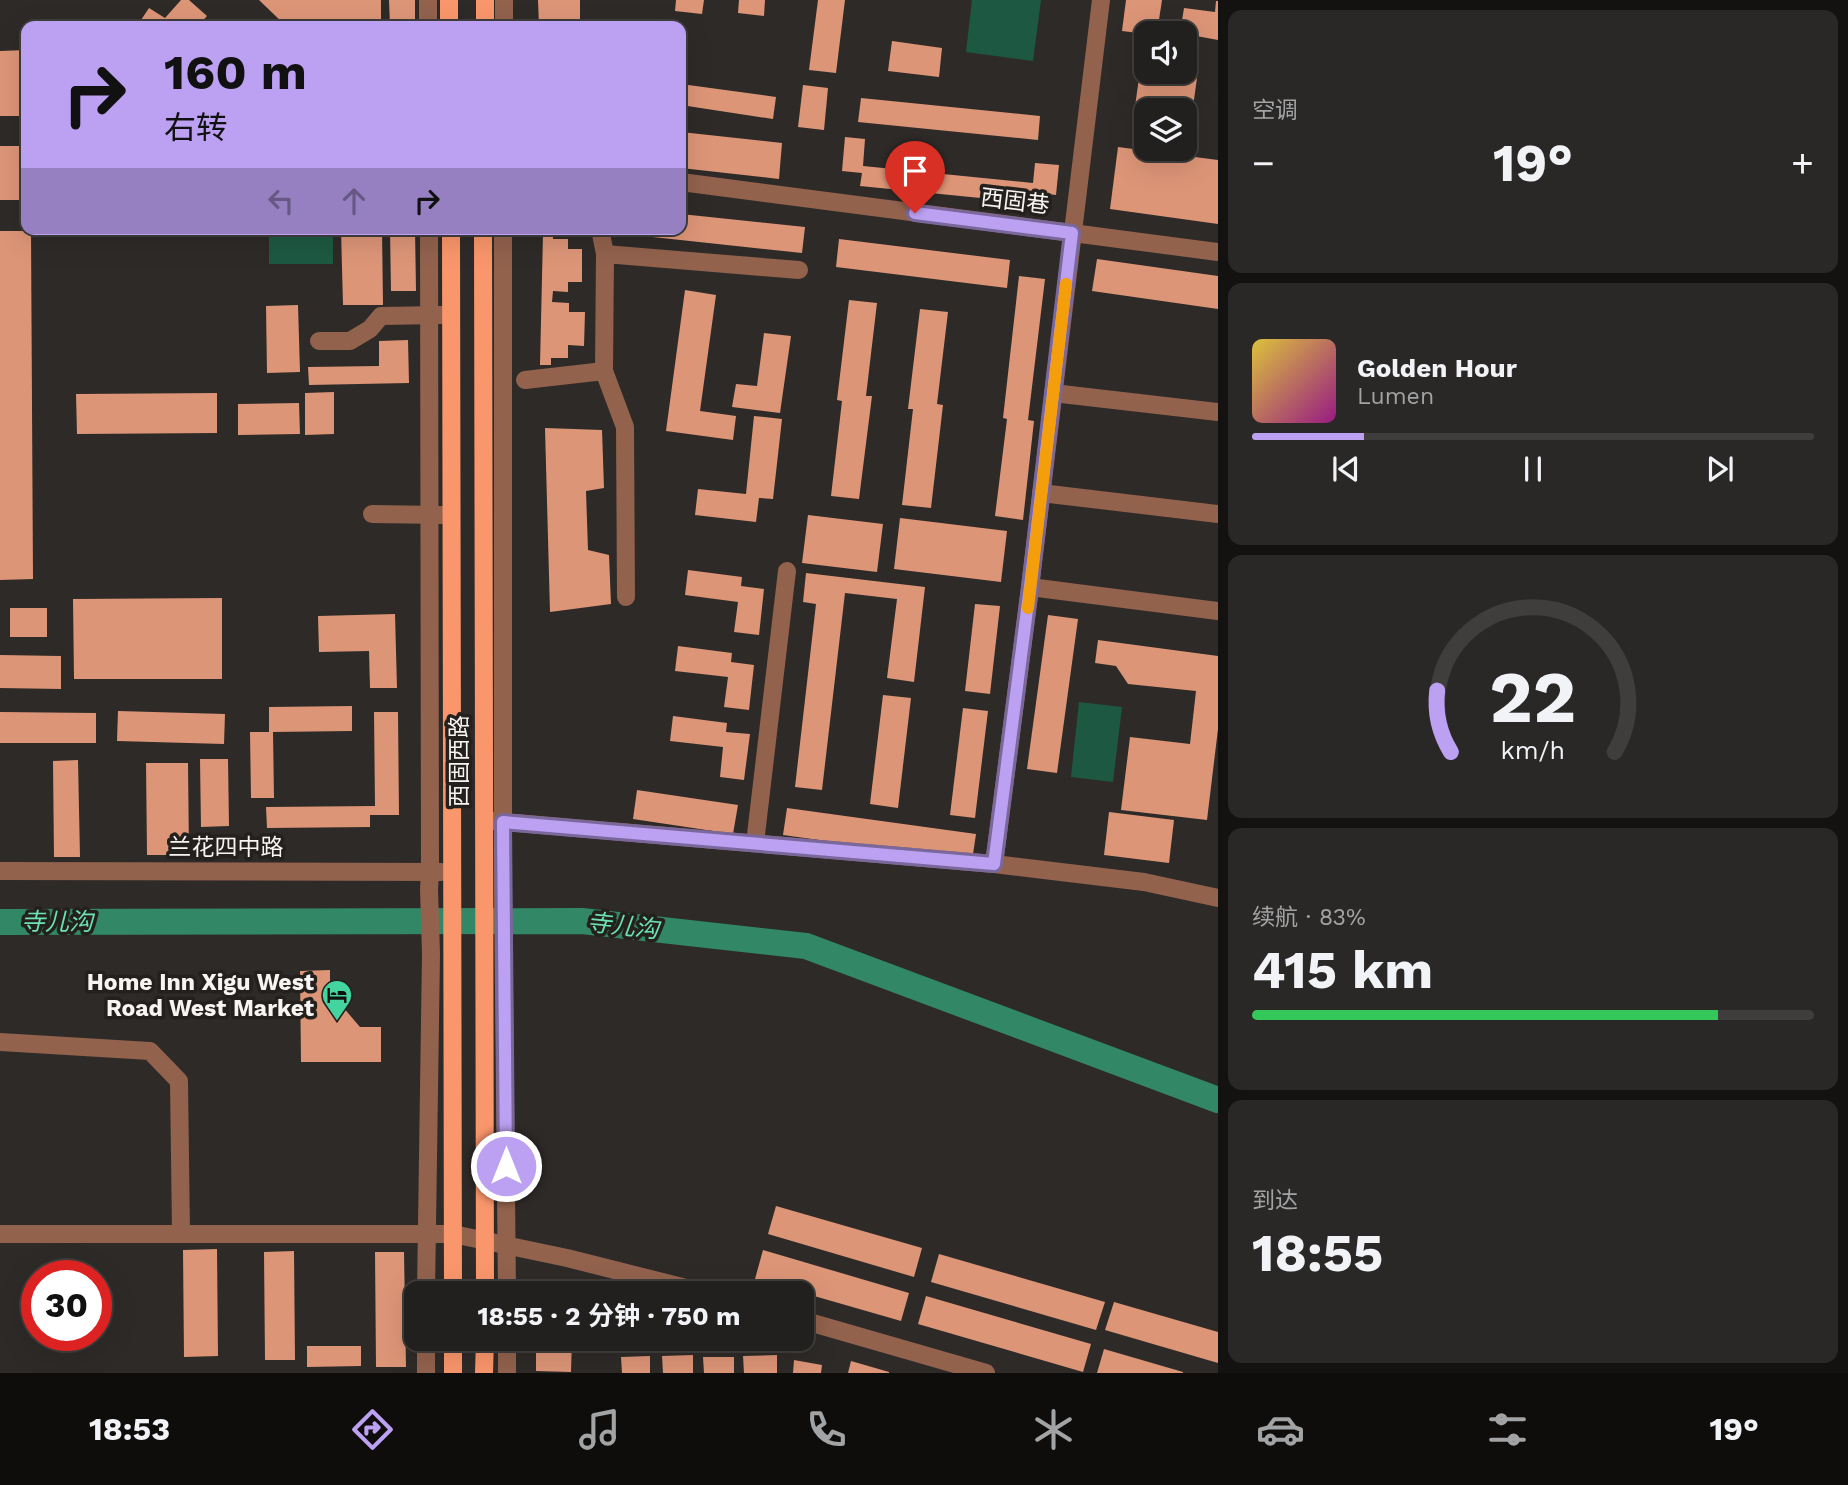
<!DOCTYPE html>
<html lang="zh">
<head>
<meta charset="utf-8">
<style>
  body { margin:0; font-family:"Work Sans","Noto Sans SC",sans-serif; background:#2a2827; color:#f1f3f6; height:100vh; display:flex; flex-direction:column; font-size:26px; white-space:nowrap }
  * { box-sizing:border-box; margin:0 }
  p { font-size:23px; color:#a2a3a4 }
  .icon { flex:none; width:38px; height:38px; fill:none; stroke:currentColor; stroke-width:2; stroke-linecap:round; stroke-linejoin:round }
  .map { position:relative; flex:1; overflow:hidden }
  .drawer { display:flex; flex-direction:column; gap:10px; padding:10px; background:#131210; width:630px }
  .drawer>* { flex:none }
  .hud { position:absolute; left:21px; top:21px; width:665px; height:214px; border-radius:14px; box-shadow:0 7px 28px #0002,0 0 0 2px #3f3e3c; background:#bca0f2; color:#111; overflow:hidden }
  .controls { position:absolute; left:1134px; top:21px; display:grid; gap:14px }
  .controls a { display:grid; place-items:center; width:63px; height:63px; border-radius:14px; background:#22201e; box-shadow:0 7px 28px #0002,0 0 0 2px #3f3e3c; font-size:35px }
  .speed { position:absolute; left:21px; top:1260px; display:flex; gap:14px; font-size:35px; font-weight:700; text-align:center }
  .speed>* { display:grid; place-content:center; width:91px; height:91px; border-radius:50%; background:#22201e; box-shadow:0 7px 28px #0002,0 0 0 2px #3f3e3c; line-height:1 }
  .speed .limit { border:10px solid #d22; background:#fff; color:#111 }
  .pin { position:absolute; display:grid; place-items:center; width:60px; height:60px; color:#fff; margin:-72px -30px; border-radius:50% 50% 50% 0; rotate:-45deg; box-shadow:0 0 7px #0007 }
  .pin .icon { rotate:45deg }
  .me { position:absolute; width:77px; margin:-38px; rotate:0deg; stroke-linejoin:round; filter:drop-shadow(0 0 5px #0008) }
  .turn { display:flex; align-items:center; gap:24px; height:147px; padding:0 28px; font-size:32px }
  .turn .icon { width:91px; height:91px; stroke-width:2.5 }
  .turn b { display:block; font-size:49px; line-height:60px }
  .lanes { display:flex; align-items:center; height:66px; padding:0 28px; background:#0003; justify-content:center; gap:35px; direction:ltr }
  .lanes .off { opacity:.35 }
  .big { font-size:52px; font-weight:700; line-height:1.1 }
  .drawer .widget { flex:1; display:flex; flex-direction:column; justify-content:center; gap:10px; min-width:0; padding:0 24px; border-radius:14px; background:#2a2827 }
  .drawer .dial { align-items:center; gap:0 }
  .dial svg { height:182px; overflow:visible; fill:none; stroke:#3f3e3c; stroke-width:7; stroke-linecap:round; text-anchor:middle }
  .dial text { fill:#f1f3f6; stroke:none }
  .song { display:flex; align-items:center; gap:21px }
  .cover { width:84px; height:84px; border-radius:10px; background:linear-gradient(135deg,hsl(50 70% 55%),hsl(310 70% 35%)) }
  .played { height:7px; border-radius:4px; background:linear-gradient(90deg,#bca0f2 20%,#3f3e3c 20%) }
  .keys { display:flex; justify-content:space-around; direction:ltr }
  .heat { display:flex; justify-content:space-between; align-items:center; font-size:38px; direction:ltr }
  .charge { height:10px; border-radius:5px; background:linear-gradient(90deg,#34c759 83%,#3f3e3c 0) }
  .trip { position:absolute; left:404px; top:1281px; width:410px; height:70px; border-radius:14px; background:#22201e; box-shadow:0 7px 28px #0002,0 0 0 2px #3f3e3c; font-weight:700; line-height:70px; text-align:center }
  .tab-bar { display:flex; height:112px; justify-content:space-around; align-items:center; background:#0e0d0c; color:#a2a3a4 }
  .tab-bar .icon { width:49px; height:49px }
  .tab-bar .current { color:#bca0f2 }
  .tab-bar b { font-size:32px; color:#f1f3f6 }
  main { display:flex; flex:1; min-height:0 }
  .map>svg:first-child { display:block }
  .green { fill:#1d5942 }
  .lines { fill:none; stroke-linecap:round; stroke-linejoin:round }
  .river { stroke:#318766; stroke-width:26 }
  .building { fill:#dd9577 }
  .minor { stroke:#92624d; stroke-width:18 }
  .major { stroke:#fa966b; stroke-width:18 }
  .route-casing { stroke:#7a689d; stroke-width:18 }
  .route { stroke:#bca0f2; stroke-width:12 }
  .slow { stroke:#f59e0b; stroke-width:12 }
  .labels { text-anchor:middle; stroke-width:7; stroke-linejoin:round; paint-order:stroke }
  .street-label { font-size:23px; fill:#f7f4f2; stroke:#24201e }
  .poi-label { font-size:23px; font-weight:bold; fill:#f7f4f2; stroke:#24201e; text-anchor:end }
  .water-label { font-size:24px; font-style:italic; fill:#6ce1b1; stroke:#24201e }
</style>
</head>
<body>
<main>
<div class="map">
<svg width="1218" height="1373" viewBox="0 0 1218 1373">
  <rect width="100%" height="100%" fill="#2e2a28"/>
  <g class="green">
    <path d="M972,0H1041L1033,61L966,52Z"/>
    <rect x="269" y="230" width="64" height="34"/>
    <path d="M1079,702L1122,707L1113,782L1071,777Z"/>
  </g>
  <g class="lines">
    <path class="river" d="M0,922L582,921L806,946L1218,1100"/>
  </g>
  <g class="building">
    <path d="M181,0H189L207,16L198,26H137L149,8L165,18Z"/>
    <path d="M259,0H381V26H286Z"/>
    <path d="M389,0H415V26H390Z"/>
    <path d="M538,0H580V26H539Z"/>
    <path d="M676,0H704L702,14L675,11Z"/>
    <path d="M739,0H765L764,16L738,13Z"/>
    <path d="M818,0H845L836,73L809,70Z"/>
    <path d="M1126,0H1162L1157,33L1146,34L1122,31Z"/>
    <path d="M1216,1H1218V40L1180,33L1184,8L1215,12Z"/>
    <path d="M892,41L942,48L939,77L888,71Z"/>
    <path d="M26,50V116H0V51Z"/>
    <path d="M1141,63L1146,64V72H1185V69L1198,71L1191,121H1185V110H1146V115L1134,114Z"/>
    <path d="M681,84L776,97L773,119L681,105Z"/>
    <path d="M803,85L828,88L824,130L798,127Z"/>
    <path d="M861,98L1040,116L1038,140L858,122Z"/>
    <path d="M681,132L782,143L779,179L681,168Z"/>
    <path d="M845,137L865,139L863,166L1033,183L1035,163L1059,165L1056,195L1032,192L1031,203L860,186L862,173L842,171Z"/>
    <rect x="0" y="146" width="26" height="54"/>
    <path d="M1118,147L1218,160V224L1110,209Z"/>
    <path d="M681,214L805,227L802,253L606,232V229H681Z"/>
    <path d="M341,229H382L383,305H343Z"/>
    <path d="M390,229H415L416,291H391Z"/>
    <path d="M0,231H31L33,579L0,580Z"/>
    <path d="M543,234H553V239H568V249H582V282H568V292L553,291L552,302L569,303V312H585L584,346L568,345V358H551V365H540Z"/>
    <path d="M839,239L1010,260L1007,288L836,267Z"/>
    <path d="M1097,259L1218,276V309L1092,291Z"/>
    <path d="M1019,276L1045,279L1028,420L1034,421L1023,520L995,516L1007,419L1003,418Z"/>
    <path d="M685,290L716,295L700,411L736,416L733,440L666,431Z"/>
    <path d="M849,300L877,303L866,396H872L859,499L831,496L842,401L837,400Z"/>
    <path d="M298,305L300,372L267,373L266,306Z"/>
    <path d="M920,309L948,312L937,404L943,405L931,508L902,505L913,409H908Z"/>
    <path d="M764,333L791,336L780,413L732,407L736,384L757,386Z"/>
    <path d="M408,340L409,383L309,385L308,367L379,366V341Z"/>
    <path d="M334,392V434L305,435V393Z"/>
    <path d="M217,393V433L77,434L76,394Z"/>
    <path d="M299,403L300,434L238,435V404Z"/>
    <path d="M754,416L782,419L773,499L759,498L756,522L695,515L698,489L746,494Z"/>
    <path d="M545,428L602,430L604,488L586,491L588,550L609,555L611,604L550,612Z"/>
    <path d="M808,515L883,524L877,572L802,563Z"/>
    <path d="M900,518L1007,531L1001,582L894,569Z"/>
    <path d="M688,570L742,577L741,586L764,589L759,635L734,632L738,602L685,595Z"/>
    <path d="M806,573L925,587L914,682L887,678L897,599L845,593L822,790L795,787L816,604L803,602Z"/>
    <path d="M222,598V679H74L73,599Z"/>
    <path d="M975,604L1000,606L990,694L965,691Z"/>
    <rect x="10" y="608" width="37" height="29"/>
    <path d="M395,614L397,688H370L369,651L319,652L318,616Z"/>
    <path d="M1048,615L1078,619L1057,773L1027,769Z"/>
    <path d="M1098,640L1218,656V729L1207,820L1121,810L1130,737L1190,744L1196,691L1128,684L1116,666L1095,663Z"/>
    <path d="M678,646L732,653L731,662L754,665L749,710L724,707L728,677L675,671Z"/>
    <path d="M0,655L61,656V689L0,688Z"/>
    <path d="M883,695L911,698L898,808L870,804Z"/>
    <path d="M352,706V731L273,732L274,798H251L250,732H269V707Z"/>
    <path d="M963,708L988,711L975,818L950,815Z"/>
    <path d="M118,711L225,714L224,744L117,741Z"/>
    <path d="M0,712L96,713V743H0Z"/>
    <path d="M374,712H398L399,815H370V827L267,828L266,807L375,806Z"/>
    <path d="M673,716L727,723L726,732L750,734L744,780L720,777L723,747L670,741Z"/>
    <path d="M200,759H228L229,826L201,827Z"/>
    <path d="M78,760L80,857H54L53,761Z"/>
    <path d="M146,763H188L189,855H147Z"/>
    <path d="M637,790L738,805L733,834L633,819Z"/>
    <path d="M787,808L976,834L972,861L783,835Z"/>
    <path d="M1109,812L1174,820L1169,863L1104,855Z"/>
    <path d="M330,970V992L360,1027H381V1062H301L300,971Z"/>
    <path d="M776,1206L922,1248L914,1277L768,1234Z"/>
    <path d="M217,1249L218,1356L184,1357L183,1250Z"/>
    <path d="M763,1250L909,1293L901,1321L755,1279Z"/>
    <path d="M294,1251L295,1360H265L264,1252Z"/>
    <path d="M375,1252H404L406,1367H376Z"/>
    <path d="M939,1254L1105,1302L1096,1330L931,1282Z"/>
    <path d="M926,1296L1091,1344L1083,1372L918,1324Z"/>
    <path d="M1114,1302L1218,1332V1363L1105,1330Z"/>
    <path d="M536,1339H572L571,1372L536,1371Z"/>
    <path d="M631,1339H703L700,1351L666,1342L665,1346L641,1341L639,1349L629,1347Z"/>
    <path d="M307,1346H361V1366L307,1367Z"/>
    <path d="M1104,1349L1183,1372V1373H1097Z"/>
    <path d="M693,1355V1373H663L662,1356Z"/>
    <path d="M777,1355V1373H744L743,1356Z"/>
    <path d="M650,1356V1373H622L621,1357Z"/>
    <path d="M703,1357H734V1373H704Z"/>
    <path d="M794,1360L822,1365L821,1373H793Z"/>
    <path d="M851,1361L889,1372V1373H848Z"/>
  </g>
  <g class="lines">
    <g class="minor">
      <path d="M428,0V26"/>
      <path d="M504,26V0"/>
      <path d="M681,182L1218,252"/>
      <path d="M503,229V889L507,1293"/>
      <path d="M600,229L605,254"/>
      <path d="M319,341H350L370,329L381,316L441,315"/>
      <path d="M604,371L605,254L799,270"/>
      <path d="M525,380L604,371L625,427L626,597"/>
      <path d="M1053,393L1218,412"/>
      <path d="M1041,493L1218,514"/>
      <path d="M372,514L441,515"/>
      <path d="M1030,587L1218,611"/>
      <path d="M494,821L994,864L1144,882L1218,898"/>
      <path d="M755,843L787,571"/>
      <path d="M994,864L1029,596L1101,0"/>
      <path d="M0,871L441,872"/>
      <path d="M0,1042L150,1051L179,1081L181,1233"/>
      <path d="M0,1234H453L567,1258L706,1293"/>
      <path d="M426,1293L431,954L429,889L430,873L429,229"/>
      <path d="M802,1320L986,1373"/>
      <path d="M507,1339V1373"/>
      <path d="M426,1373V1339"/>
    </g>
    <g class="major">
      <path d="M449,0V26"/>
      <path d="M485,26V0"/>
      <path d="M451,229L453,1293"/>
      <path d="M483,229L485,1293"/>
      <path d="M453,1339V1373"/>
      <path d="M484,1373L485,1339"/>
    </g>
  </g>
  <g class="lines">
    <g class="route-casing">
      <path id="route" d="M506,1166L503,822L994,864L1030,587L1072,233L915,213"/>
    </g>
    <use href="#route" class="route"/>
    <path class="slow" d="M1028,608L1066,284"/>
  </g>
  <defs>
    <g id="hotel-pin" transform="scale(1.575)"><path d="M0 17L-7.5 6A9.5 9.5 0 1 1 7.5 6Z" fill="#44d49f" stroke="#24201e"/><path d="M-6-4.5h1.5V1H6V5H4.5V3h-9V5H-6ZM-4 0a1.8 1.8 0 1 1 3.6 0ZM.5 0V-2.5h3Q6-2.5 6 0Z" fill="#111"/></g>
  </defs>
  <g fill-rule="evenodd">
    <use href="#hotel-pin" x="337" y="995"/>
  </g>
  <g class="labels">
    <g class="street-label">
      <text transform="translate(1015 201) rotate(7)" y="8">西固巷</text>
      <text transform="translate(459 761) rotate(-90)" y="8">西固西路</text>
      <text x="226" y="855">兰花四中路</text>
    </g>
    <g class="poi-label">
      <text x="314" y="990">Home Inn Xigu West<tspan x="314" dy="26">Road West Market</tspan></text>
    </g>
    <g class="water-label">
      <text x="57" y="930">寺儿沟</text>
      <text transform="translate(623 926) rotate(6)" y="8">寺儿沟</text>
    </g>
  </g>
</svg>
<div class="controls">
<a><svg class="icon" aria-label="sound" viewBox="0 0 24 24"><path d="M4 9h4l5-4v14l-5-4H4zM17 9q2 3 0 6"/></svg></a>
<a><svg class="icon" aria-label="layers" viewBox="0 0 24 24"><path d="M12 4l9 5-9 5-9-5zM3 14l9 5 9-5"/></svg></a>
</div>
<div class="speed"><div class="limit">30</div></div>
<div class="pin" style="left:915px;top:213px;background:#d93025"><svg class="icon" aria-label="arrive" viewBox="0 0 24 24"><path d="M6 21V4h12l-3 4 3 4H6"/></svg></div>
<svg class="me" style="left:506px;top:1166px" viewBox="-20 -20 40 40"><circle r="17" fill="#bca0f2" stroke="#fff" stroke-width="3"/><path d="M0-11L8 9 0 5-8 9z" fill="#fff"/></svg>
<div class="trip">18:55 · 2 分钟 · 750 m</div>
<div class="hud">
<div class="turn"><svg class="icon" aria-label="right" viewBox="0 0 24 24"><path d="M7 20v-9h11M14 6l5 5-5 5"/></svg><div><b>160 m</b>右转</div></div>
<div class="lanes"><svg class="icon off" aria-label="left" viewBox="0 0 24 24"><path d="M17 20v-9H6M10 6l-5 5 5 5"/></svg><svg class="icon off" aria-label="ahead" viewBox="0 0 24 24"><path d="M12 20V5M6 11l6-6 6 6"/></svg><svg class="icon" aria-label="right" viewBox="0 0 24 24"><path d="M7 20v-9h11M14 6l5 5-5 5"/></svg></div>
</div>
</div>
<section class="drawer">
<div class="widget"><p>空调</p>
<div class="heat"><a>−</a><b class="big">19°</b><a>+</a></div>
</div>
<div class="widget">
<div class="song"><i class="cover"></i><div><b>Golden Hour</b><p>Lumen</p></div></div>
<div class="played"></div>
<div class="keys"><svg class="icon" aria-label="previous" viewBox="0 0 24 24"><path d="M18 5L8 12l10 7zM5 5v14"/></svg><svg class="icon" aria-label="pause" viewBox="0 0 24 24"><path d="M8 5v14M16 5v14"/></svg><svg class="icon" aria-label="next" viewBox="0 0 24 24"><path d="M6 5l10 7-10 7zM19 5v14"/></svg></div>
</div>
<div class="widget dial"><svg viewBox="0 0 100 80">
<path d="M14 69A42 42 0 1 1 86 69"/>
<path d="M14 69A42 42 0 0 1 8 42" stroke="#bca0f2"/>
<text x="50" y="56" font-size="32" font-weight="700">22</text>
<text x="50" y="72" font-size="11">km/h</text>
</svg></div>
<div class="widget"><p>续航 · 83%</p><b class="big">415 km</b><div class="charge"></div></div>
<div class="widget"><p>到达</p><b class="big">18:55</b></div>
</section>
</main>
<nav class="tab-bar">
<b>18:53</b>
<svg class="icon current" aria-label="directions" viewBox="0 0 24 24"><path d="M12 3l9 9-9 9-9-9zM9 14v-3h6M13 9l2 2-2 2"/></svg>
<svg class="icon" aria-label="music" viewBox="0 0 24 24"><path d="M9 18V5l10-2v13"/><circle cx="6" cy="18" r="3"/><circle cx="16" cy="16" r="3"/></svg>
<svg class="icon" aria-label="phone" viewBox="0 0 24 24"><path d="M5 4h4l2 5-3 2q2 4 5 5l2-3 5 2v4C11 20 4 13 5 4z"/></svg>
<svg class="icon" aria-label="climate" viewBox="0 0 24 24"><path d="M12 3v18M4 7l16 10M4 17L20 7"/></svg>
<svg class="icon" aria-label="car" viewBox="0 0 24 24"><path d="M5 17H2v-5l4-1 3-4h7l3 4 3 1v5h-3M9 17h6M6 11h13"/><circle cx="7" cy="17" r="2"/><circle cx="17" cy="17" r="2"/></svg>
<svg class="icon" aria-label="filters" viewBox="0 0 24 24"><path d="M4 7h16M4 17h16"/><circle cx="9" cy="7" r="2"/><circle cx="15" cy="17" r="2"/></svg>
<b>19°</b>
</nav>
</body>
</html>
